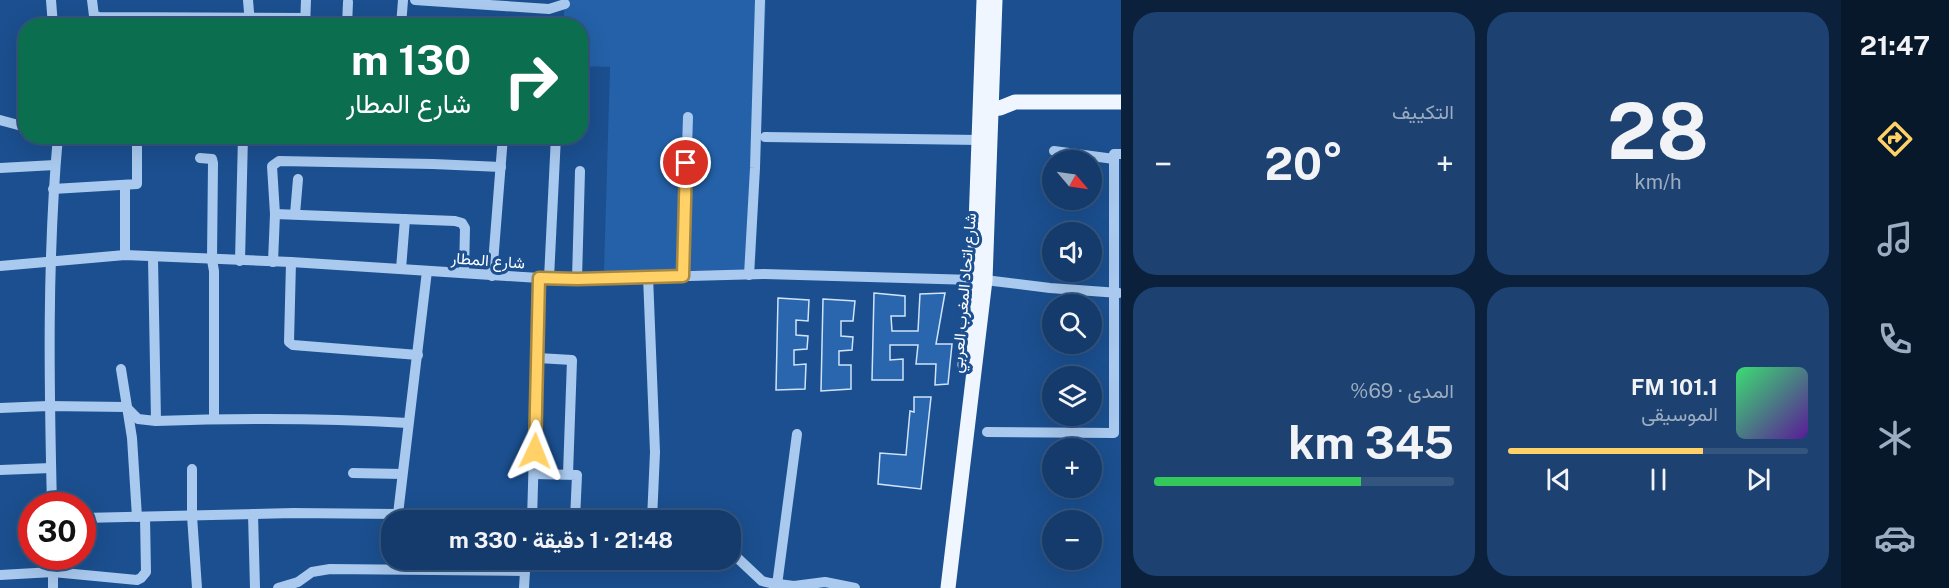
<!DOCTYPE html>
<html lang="ar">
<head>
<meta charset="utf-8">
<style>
  body { margin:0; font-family:"Public Sans",Vazirmatn,sans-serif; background:#1d4271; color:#f1f3f6; direction:rtl; height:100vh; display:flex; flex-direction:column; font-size:22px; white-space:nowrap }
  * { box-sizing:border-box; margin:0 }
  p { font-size:20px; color:#9dadc1 }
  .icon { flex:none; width:33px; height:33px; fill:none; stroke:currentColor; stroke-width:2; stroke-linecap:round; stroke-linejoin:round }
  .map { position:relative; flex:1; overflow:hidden; direction:ltr }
  .panel { display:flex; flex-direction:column; gap:12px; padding:12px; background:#0b203b; width:720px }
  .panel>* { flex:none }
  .banner { position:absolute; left:18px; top:18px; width:570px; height:126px; border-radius:24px; box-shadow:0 6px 24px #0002,0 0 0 2px #33557e; direction:rtl; background:#0b6e4f; color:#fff; overflow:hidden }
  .needle { width:39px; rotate:119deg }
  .tools { position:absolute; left:1042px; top:150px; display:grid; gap:12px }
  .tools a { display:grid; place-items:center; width:60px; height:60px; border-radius:50%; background:#143b6b; box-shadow:0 6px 24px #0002,0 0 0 2px #33557e; font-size:30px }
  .speed { position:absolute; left:18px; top:492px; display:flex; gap:12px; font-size:30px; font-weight:700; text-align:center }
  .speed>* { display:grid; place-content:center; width:78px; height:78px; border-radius:50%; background:#143b6b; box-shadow:0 6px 24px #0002,0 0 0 2px #33557e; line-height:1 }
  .speed .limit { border:9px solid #d22; background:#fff; color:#111 }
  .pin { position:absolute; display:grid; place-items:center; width:51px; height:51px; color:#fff; margin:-26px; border:3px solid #fff; border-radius:50%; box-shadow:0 2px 6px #0007 }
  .me { position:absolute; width:66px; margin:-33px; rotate:2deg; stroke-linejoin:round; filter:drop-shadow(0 0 4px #0008) }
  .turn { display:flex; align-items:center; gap:21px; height:126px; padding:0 18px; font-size:27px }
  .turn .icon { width:78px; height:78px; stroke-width:2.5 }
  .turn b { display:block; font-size:42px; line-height:51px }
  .big { font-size:45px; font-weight:700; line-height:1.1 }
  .panel .card { flex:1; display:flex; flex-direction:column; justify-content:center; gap:9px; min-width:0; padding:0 21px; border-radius:24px; background:#1d4271 }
  .panel .dial { align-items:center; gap:0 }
  .dial b { font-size:78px; line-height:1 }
  .song { display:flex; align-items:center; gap:18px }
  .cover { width:72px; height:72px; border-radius:9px; background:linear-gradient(135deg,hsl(140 70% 55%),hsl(270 70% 35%)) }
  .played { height:6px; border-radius:3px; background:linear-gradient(90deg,#ffd166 65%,#33557e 65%) }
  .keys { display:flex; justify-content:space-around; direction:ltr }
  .heat { display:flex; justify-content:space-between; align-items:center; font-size:33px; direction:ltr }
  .charge { height:9px; border-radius:4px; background:linear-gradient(90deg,#34c759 69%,#33557e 0) }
  .panel .tiles { flex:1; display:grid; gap:12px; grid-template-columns:repeat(2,1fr) }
  .trip { position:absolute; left:381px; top:510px; width:360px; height:60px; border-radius:24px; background:#143b6b; box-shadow:0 6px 24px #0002,0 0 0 2px #33557e; font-weight:700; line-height:60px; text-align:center; direction:rtl }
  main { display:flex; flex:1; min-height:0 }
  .tab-bar { display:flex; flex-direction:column; width:108px; justify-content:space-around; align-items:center; background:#08182b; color:#9dadc1 }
  .tab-bar .icon { width:42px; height:42px }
  .tab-bar .current { color:#ffd166 }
  .tab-bar b { font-size:27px; color:#f1f3f6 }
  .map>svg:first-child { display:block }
  .green { fill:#2461a8 }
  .building { fill:#2a66ad; stroke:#cfe3fa; stroke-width:1.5 }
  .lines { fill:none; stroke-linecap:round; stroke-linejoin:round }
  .minor { stroke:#a9c9ee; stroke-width:10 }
  .major { stroke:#f0f6ff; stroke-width:15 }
  .route-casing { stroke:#a68842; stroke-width:15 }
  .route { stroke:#ffd166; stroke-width:10 }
  .labels { text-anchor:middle; stroke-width:6; stroke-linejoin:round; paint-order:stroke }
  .street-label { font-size:16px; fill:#fff; stroke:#1b4f8f }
</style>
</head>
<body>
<main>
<nav class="tab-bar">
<b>21:47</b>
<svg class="icon current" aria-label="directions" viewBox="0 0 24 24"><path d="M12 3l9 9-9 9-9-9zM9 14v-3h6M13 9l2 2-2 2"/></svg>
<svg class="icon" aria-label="music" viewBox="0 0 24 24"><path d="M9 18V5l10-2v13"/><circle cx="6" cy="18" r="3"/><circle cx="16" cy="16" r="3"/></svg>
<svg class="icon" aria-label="phone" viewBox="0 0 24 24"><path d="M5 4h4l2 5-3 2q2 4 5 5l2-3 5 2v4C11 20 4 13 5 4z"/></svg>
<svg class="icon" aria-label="climate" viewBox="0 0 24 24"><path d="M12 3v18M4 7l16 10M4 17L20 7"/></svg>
<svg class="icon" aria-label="car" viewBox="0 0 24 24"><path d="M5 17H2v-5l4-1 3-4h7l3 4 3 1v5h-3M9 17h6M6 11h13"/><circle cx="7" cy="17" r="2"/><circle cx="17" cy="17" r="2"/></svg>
</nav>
<section class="panel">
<div class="tiles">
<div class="card dial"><b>28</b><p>km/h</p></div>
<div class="card"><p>التكييف</p>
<div class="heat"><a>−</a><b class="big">20°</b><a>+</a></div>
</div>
<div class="card">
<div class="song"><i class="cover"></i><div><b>101.1 FM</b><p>الموسيقى</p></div></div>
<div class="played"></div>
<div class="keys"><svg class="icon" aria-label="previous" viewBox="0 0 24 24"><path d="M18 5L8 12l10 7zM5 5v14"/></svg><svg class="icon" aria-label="pause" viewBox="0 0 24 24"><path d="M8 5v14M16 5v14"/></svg><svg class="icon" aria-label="next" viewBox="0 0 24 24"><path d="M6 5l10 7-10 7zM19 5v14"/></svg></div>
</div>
<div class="card"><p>المدى · 69%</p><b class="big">345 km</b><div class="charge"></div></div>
</div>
</section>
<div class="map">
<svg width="1121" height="588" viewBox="0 0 1121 588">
  <rect width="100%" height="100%" fill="#1b4f8f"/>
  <path class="green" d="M565,0H766L755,270L604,271L610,67L581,66L580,26H563Z"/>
  <g class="building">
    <path d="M874,293L905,296V316H891L892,331H918L920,294L945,293L936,344H952L948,384L935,385L936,364H916L918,345H890V360L903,359V380H872Z"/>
    <path d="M778,298L809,300L808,321L796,320V335L808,336L807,349L794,350V365L806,364L805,389L776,390Z"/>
    <path d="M823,299L855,301L853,321H841V336L853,337L852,350L839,351V365H851V389L821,391Z"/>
    <path d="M914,397H931L921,489L878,484L880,453L906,455L910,411L914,412Z"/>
  </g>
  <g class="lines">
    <g class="minor">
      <path d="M51,0L53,26"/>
      <path d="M92,0L94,16L99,17L306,18"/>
      <path d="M248,0L250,24"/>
      <path d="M415,0L549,9L565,4"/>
      <path d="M305,26L306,0"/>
      <path d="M347,26L348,2"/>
      <path d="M401,26L403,0"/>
      <path d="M0,120L22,126L26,131"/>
      <path d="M29,136H45"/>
      <path d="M765,137L980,140"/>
      <path d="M1054,151L1114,159"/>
      <path d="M200,158L212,159L213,163L212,260L214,271V419"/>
      <path d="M0,168L55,165"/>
      <path d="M125,185V255"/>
      <path d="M53,189L137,184V136"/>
      <path d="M275,214L272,166L279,161L433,164L501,167"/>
      <path d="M295,214L298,179"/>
      <path d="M153,258L156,421"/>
      <path d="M240,261L243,136"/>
      <path d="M273,262L275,214L455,221L462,223L465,228L464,273"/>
      <path d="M291,262L289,342L293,345L418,355"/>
      <path d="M0,266L125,255L291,262L539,278L577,279L764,274L974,280"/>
      <path d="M401,269L405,219"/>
      <path d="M749,275L755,168L760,0"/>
      <path d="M492,276L503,136"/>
      <path d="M648,276L655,452L652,520"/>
      <path d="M683,276L688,117"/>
      <path d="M549,278L556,136"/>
      <path d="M577,279L580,171"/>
      <path d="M985,280L1050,288L1119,293"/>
      <path d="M538,358L572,360L568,474"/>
      <path d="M121,369L132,438L137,517"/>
      <path d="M0,408L48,406L126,407L138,419L156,421C240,418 324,418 408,423"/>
      <path d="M987,432L1114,433V154H1121"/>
      <path d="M192,469V516L197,588"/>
      <path d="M0,470L51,468"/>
      <path d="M353,473L402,474"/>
      <path d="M534,474L577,475L575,520"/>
      <path d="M52,506C49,382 47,259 58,136"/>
      <path d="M253,514L255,588"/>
      <path d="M82,518L293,513L398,514L427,271"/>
      <path d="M495,520L521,515L533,516"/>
      <path d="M532,520L539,278"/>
      <path d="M730,551L762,581L770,583L794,586L825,582L855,588"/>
      <path d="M53,556V588"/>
      <path d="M531,561L567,565L573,560"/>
      <path d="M0,575L53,572L137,580L141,578L146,572L145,517"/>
      <path d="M777,585L797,434"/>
      <path d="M278,588L298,582L312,572L330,569L525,571"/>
      <path d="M524,588L525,571L528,565"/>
    </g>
    <g class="major">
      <path d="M983,110L1000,108L1015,102H1121"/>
      <path d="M965,365L974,280L984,0"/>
      <path d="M948,588L985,280L995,0"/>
    </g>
  </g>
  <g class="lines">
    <g class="route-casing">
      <path id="route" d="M535,451L539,278L577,279L683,276L686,163"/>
    </g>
    <use href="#route" class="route"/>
  </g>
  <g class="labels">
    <g class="street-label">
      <text transform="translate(488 260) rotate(4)" y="6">شارع المطار</text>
      <text transform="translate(963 293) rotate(-85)" y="6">شارع اتحاد المغرب العربي</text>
    </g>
  </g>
</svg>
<div class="tools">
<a><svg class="needle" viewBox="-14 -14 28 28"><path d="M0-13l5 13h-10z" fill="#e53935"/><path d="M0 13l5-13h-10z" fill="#9dadc1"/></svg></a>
<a><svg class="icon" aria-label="sound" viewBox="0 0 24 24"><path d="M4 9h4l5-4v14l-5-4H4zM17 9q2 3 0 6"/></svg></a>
<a><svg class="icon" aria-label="search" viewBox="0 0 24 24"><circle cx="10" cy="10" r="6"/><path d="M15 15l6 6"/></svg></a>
<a><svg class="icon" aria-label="layers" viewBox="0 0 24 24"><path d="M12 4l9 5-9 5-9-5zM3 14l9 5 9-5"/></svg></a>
<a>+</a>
<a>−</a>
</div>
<div class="speed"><div class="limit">30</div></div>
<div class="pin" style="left:686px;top:163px;background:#d93025"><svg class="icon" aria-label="arrive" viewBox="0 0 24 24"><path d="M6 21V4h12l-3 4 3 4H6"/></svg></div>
<svg class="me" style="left:535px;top:451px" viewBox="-20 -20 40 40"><path d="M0-17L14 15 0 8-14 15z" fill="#ffd166" stroke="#fff" stroke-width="4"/></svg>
<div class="trip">21:48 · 1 دقيقة · 330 m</div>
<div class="banner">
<div class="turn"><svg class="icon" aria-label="right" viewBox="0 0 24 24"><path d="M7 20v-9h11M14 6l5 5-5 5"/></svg><div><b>130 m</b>شارع المطار</div></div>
</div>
</div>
</main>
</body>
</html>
